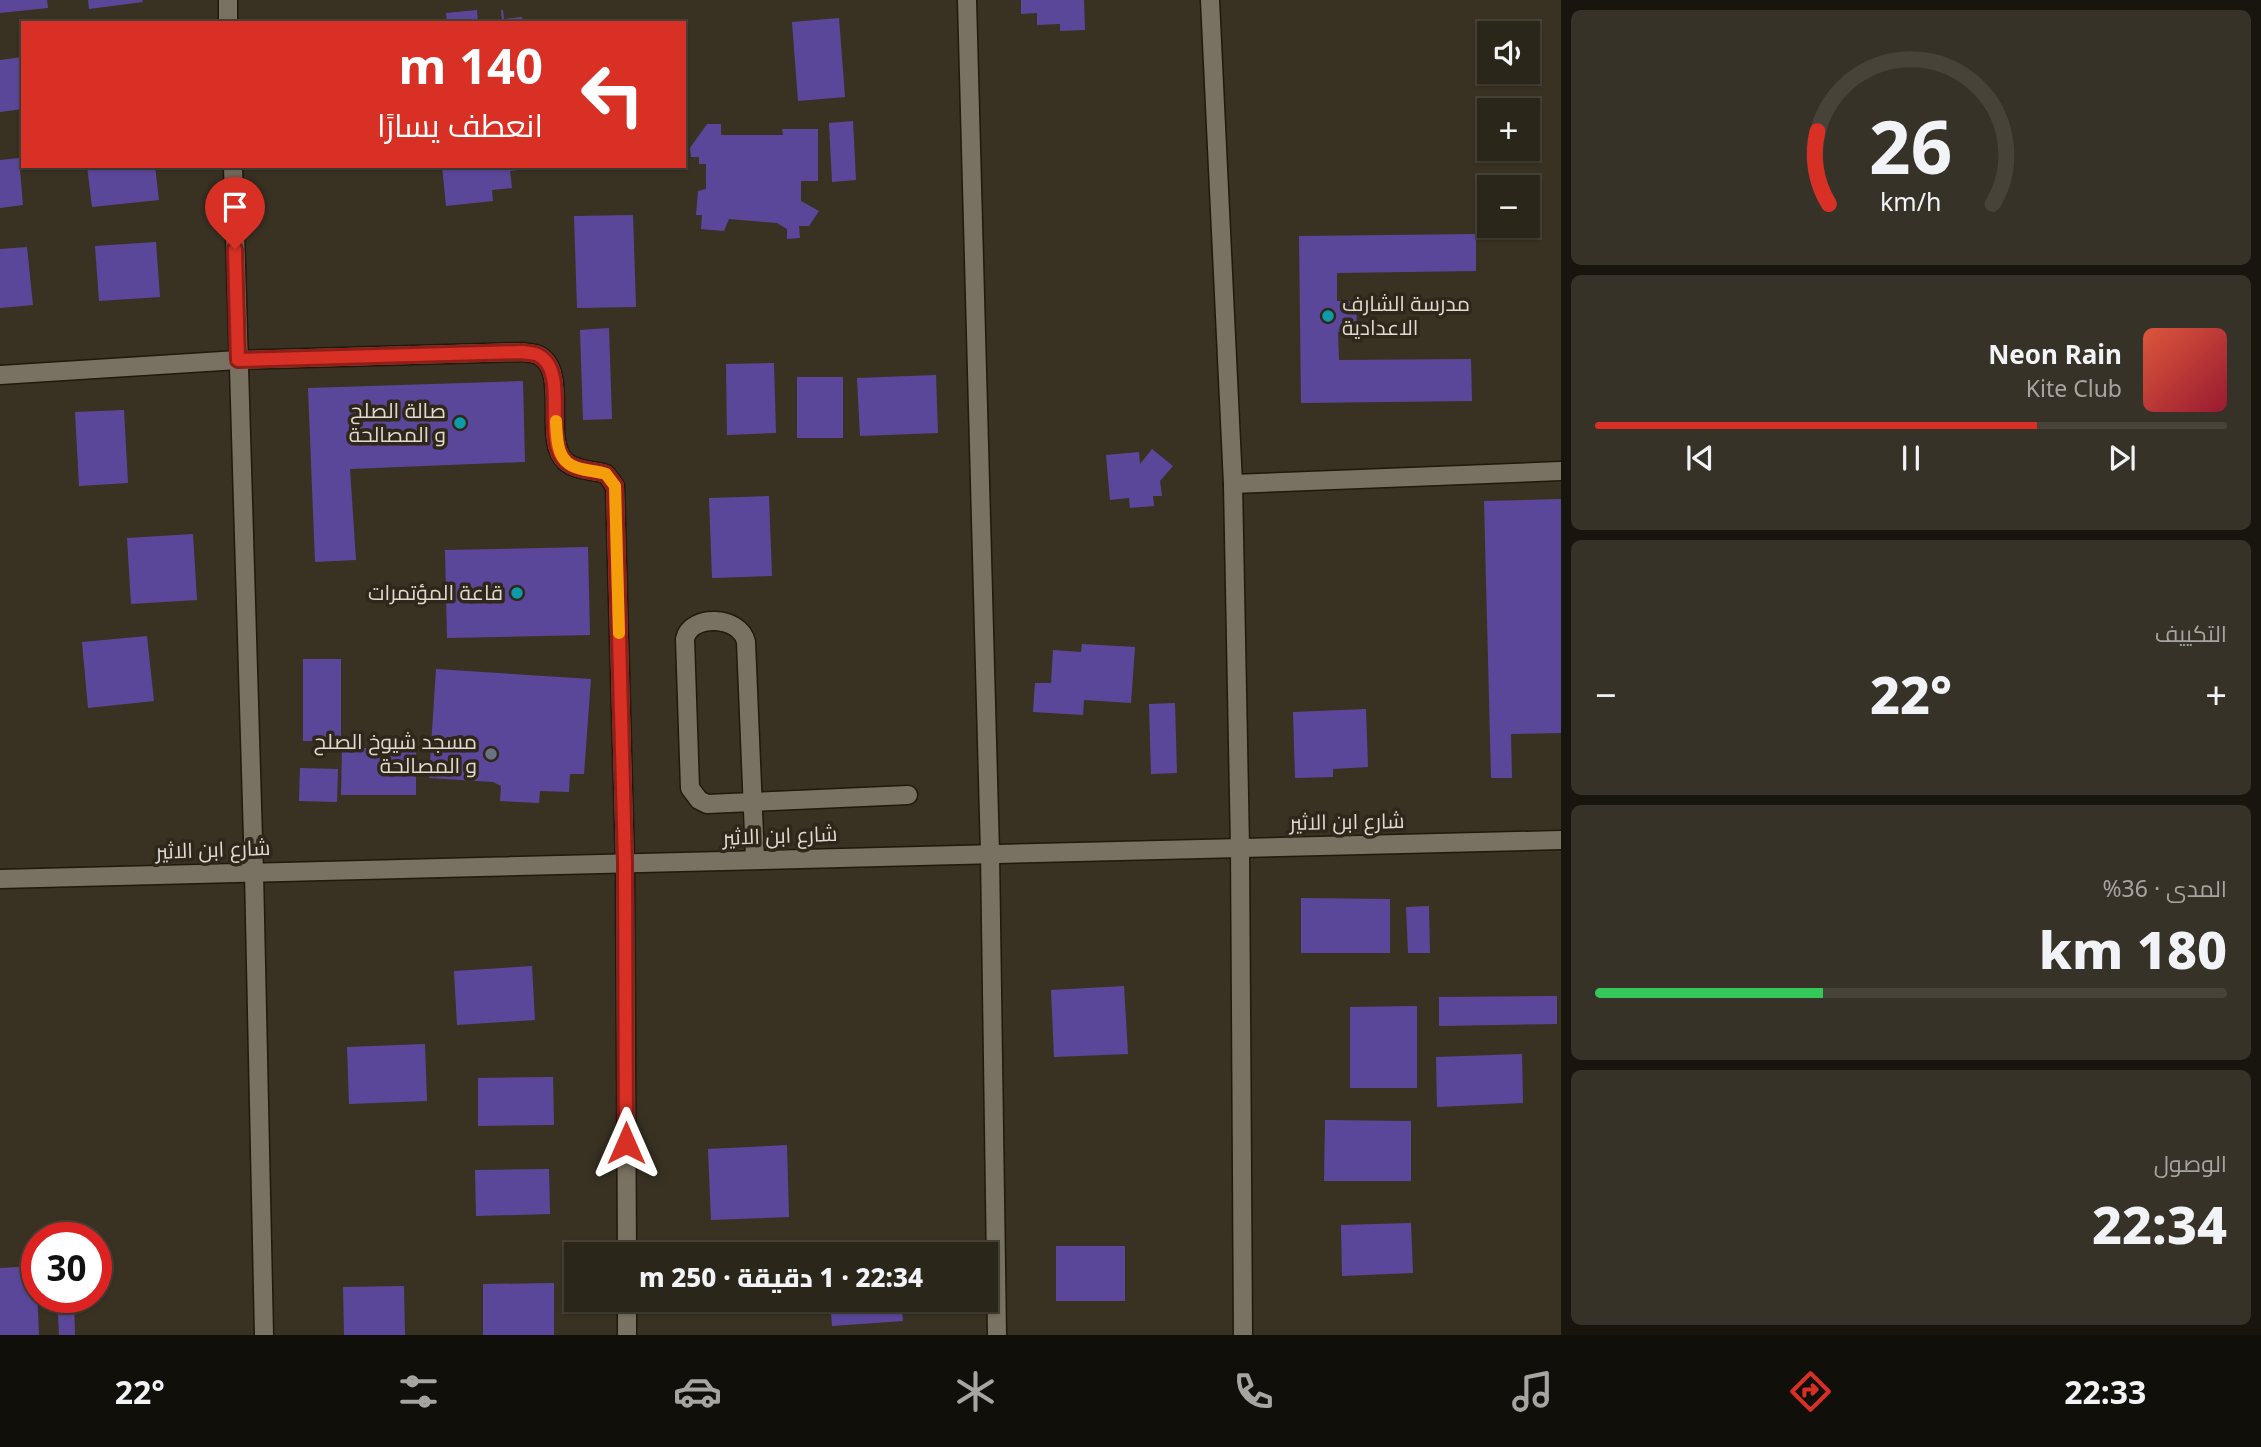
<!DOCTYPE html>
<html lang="ar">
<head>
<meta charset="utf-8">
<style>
  body { margin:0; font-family:"Noto Sans",Cairo,sans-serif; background:#373227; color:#f1f3f6; direction:rtl; height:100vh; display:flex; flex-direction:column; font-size:26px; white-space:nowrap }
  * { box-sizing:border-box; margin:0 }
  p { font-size:23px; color:#a6a5a2 }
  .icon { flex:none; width:38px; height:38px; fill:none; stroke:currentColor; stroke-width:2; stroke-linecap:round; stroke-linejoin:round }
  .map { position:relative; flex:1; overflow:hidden; direction:ltr }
  .details { display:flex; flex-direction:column; gap:10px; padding:10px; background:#18150e; width:700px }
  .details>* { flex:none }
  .hud { position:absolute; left:21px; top:21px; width:665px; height:147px; border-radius:0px; box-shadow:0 2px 5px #0004,0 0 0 2px #474339; direction:rtl; background:#d93025; color:#fff; overflow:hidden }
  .fabs { position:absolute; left:1477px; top:21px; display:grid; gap:14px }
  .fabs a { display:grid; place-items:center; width:63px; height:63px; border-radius:0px; background:#2b261a; box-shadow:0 2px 5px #0004,0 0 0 2px #474339; font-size:35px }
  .speed { position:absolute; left:21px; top:1222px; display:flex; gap:14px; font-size:35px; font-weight:700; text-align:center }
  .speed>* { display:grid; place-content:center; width:91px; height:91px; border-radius:50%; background:#2b261a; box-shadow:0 2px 5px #0004,0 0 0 2px #474339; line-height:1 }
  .speed .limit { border:10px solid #d22; background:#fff; color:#111 }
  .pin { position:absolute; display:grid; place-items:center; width:60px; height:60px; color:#fff; margin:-72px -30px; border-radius:50% 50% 50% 0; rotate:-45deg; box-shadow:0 0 7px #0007 }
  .pin .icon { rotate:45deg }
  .me { position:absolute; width:77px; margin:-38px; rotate:0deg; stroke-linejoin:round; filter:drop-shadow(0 0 5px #0008) }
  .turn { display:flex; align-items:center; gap:24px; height:147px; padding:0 28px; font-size:32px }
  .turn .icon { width:91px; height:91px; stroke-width:2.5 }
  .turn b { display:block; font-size:49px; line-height:60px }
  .big { font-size:52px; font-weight:800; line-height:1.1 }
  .details .widget { flex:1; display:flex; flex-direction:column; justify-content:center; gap:10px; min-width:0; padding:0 24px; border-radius:10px; background:#373227 }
  .details .dial { align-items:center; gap:0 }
  .dial svg { height:182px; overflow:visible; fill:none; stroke:#474339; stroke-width:7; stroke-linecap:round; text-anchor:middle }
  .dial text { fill:#f1f3f6; stroke:none }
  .song { display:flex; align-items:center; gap:21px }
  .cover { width:84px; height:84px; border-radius:10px; background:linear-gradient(135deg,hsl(10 70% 55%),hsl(350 70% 35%)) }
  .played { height:7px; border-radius:4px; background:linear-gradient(90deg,#d93025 70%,#474339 70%) }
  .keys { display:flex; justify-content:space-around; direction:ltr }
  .heat { display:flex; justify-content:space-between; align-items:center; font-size:38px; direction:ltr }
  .charge { height:10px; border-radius:5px; background:linear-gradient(90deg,#34c759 36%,#474339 0) }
  .trip { position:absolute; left:564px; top:1242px; width:434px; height:70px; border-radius:0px; background:#2b261a; box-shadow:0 2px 5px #0004,0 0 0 2px #474339; font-weight:800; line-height:70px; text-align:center; direction:rtl }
  .menu { display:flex; height:112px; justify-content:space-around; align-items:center; background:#110f0a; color:#a6a5a2 }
  .menu .icon { width:49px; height:49px }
  .menu .selected { color:#d93025 }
  .menu b { font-size:32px; color:#f1f3f6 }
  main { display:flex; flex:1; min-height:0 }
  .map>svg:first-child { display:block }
  .building { fill:#5b479a }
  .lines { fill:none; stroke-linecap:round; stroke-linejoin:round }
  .service-casing { stroke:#20190c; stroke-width:21 }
  .minor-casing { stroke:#20190c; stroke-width:21 }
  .service { stroke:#797161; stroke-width:18 }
  .minor { stroke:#797161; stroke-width:18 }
  .route-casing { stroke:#8d1f18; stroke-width:18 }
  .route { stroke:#d93025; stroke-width:12 }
  .slow { stroke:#f59e0b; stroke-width:12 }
  .culture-dot { fill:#0f9aa8; stroke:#2f281a; stroke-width:2.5 }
  .worship-dot { fill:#6b7280; stroke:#2f281a; stroke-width:2.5 }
  .labels { text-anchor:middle; stroke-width:7; stroke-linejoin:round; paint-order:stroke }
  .poi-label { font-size:21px; fill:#dfdbd2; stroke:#2f281a; text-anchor:end }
  .street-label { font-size:21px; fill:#dfdbd2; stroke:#2f281a }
</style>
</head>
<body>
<main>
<section class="details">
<div class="widget dial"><svg viewBox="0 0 100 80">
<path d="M14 69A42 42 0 1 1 86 69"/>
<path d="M14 69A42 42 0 0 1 9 37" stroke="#d93025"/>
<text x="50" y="56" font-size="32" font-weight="700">26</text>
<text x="50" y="72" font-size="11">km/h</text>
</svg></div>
<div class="widget">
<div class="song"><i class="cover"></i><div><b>Neon Rain</b><p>Kite Club</p></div></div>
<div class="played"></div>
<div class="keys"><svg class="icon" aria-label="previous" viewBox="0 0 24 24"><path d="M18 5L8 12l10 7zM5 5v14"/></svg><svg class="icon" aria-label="pause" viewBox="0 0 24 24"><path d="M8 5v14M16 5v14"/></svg><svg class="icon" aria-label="next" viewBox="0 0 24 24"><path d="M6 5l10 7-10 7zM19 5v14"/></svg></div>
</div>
<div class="widget"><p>التكييف</p>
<div class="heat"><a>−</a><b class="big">22°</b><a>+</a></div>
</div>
<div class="widget"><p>المدى · 36%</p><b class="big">180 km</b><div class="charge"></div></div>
<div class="widget"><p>الوصول</p><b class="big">22:34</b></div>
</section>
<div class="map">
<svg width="1561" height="1335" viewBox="0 0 1561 1335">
  <rect width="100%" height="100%" fill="#393223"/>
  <g class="building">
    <path d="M0,0H47L48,8L0,13Z"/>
    <path d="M88,0H142L143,2L89,9Z"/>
    <path d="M1021,0H1084L1085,30L1060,31V24L1037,25V13L1021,14Z"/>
    <path d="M477,10L478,23H447L446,13Z"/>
    <path d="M501,10H503L504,19L522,17L523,23H496V21L502,20Z"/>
    <path d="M839,18L845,97L798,101L792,22Z"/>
    <path d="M23,57V109L0,112V60Z"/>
    <path d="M853,121L856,180L832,182L829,123Z"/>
    <path d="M707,124H721V135H783L782,129H818V181H801V201L819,211L809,226H799L800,238L787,239V229L777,223L729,219L724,231L701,229L702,215H696L698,191L706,189V164H699V157H691L690,148Z"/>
    <path d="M19,158L23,205L0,208V160Z"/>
    <path d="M87,166H155L159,200L92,207Z"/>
    <path d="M442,166H525L526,169L510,171L512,188L492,190L493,201L446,206Z"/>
    <path d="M633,215L636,307L577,308L574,216Z"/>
    <path d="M1476,234V271L1337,273V301H1356L1357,331L1338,332L1339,360L1471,359L1472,401L1301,403L1299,236Z"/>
    <path d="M156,242L160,297L99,301L95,246Z"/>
    <path d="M27,247L33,305L0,308V249Z"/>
    <path d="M609,328L612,419L583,420L580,330Z"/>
    <path d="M774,363L776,433L727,435L726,364Z"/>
    <path d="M936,375L938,433L860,436L857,378Z"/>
    <rect x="797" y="377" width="46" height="61"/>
    <path d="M523,381L525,462L350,469L356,560L315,562L308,388Z"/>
    <path d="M124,410L128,483L79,486L75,412Z"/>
    <path d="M1152,449L1173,466L1160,481L1162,496H1153L1154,506L1130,508L1129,498L1110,500L1106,455L1139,452L1140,464Z"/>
    <path d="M769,496L772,576L712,578L709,498Z"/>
    <path d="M1561,499V733L1511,734L1512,778H1491L1484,501Z"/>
    <path d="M193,534L197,600L131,604L127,538Z"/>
    <path d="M588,547L590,635L447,638L445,550Z"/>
    <path d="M147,636L154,701L88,708L82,642Z"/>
    <path d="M1082,644L1135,647L1131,703L1084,700L1083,715L1033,712L1035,683H1051L1053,650L1081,652Z"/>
    <rect x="303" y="659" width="38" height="82"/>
    <path d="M436,669L591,679L584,774H570L569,792L540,791L539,803L500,801L501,786L493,782L429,778Z"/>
    <path d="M1175,703L1177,773L1151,774L1149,704Z"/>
    <path d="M1366,709L1368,767L1333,769V777L1295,778L1293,712Z"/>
    <path d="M342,748H416V795H341Z"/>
    <path d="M300,768L338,769L337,802L299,801Z"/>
    <path d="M1301,898L1390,899V953H1301Z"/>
    <path d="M1429,906L1430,953H1408L1406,907Z"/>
    <path d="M532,966L535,1020L457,1025L454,971Z"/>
    <path d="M1124,986L1128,1054L1054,1057L1051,990Z"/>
    <path d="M1557,996V1024L1439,1026V997Z"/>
    <path d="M1417,1006V1088H1350V1007Z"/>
    <path d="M425,1044L427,1101L349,1104L347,1047Z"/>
    <path d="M1522,1054L1523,1103L1437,1107L1436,1057Z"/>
    <path d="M553,1077L554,1125L478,1126V1078Z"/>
    <path d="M1325,1120L1411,1121V1181H1324Z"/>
    <path d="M787,1145L789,1217L711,1220L708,1149Z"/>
    <path d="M549,1169L550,1214L476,1216L475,1170Z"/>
    <path d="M1411,1223L1413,1273L1342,1276L1341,1225Z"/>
    <rect x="1056" y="1246" width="69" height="55"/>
    <path d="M36,1266L39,1335H0V1268Z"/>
    <path d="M554,1283V1335H483V1284Z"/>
    <path d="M404,1286L405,1335H344L343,1287Z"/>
    <path d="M57,1297H74L75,1335H59Z"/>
    <path d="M830,1300H901L903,1321L832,1326Z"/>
  </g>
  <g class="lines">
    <g class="service-casing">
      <path id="service" d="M755,859L746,642C740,615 690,614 685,639L690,788L699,800L707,804L908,795"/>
    </g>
    <g class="minor-casing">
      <g id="minor">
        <path d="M228,0V23"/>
        <path d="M967,0L990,853L997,1335"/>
        <path d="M1210,0L1233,484L1240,847L1243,1335"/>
        <path d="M233,166L254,872L264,1335"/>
        <path d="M0,375L238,360L522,352C526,353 534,353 538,355C570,370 542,439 565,461C575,471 593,470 606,474L615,486L625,863L627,1255"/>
        <path d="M1233,484L1561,471"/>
        <path d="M0,879L1561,840"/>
        <path d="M627,1300V1335"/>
      </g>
    </g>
    <use href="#service" class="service"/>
    <use href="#minor" class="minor"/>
  </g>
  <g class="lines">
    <g class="route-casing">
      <path id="route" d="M235,249L238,360L522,352C527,353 534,353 538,355C570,371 542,439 565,461C575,471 593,470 606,474L615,486L625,863L626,1143"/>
    </g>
    <use href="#route" class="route"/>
    <path class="slow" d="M556,421C557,439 556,462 578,468C587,471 597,471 606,474L615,486L619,633"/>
  </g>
  <g class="culture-dot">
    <circle cx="1328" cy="316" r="7"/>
    <circle cx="460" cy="423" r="7"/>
    <circle cx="517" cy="593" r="7"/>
  </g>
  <circle class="worship-dot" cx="491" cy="754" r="7"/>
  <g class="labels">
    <g class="poi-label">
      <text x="1342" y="311" text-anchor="start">مدرسة الشارف<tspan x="1342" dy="24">الاعدادية</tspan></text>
      <text x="446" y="418">صالة الصلح<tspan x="446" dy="24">و المصالحة</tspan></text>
      <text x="503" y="600">قاعة المؤتمرات</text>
      <text x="477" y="749">مسجد شيوخ الصلح<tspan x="477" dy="24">و المصالحة</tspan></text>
    </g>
    <g class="street-label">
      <text transform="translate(1347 822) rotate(-1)" y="7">شارع ابن الاثير</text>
      <text transform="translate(780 836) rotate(-2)" y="7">شارع ابن الاثير</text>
      <text transform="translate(213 850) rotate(-2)" y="7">شارع ابن الاثير</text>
    </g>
  </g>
</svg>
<div class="fabs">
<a><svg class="icon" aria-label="sound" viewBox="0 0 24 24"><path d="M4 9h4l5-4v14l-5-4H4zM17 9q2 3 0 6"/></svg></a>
<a>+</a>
<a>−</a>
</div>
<div class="speed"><div class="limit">30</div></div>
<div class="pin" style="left:235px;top:249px;background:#d93025"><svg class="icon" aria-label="arrive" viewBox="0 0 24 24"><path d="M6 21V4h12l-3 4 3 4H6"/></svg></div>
<svg class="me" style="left:626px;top:1143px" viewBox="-20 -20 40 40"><path d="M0-17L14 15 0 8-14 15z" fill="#d93025" stroke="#fff" stroke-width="4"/></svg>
<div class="trip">22:34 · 1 دقيقة · 250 m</div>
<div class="hud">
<div class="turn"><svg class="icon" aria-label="left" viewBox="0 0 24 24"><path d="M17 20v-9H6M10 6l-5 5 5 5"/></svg><div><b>140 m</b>انعطف يسارًا</div></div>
</div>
</div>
</main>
<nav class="menu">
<b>22:33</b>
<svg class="icon selected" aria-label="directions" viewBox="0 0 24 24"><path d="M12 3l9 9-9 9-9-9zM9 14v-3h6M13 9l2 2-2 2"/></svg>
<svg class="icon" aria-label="music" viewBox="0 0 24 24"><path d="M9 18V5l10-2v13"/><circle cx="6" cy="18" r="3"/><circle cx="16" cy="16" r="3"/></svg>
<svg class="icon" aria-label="phone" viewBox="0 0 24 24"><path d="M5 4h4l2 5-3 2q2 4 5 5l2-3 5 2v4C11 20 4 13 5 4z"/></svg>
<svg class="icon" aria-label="climate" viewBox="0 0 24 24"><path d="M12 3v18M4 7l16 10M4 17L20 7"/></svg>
<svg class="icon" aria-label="car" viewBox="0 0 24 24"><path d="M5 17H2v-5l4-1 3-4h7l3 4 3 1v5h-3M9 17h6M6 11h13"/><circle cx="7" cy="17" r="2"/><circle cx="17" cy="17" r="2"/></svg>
<svg class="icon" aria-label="filters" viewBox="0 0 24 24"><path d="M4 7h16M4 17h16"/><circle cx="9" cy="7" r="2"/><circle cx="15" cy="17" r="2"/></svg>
<b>22°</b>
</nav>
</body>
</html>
